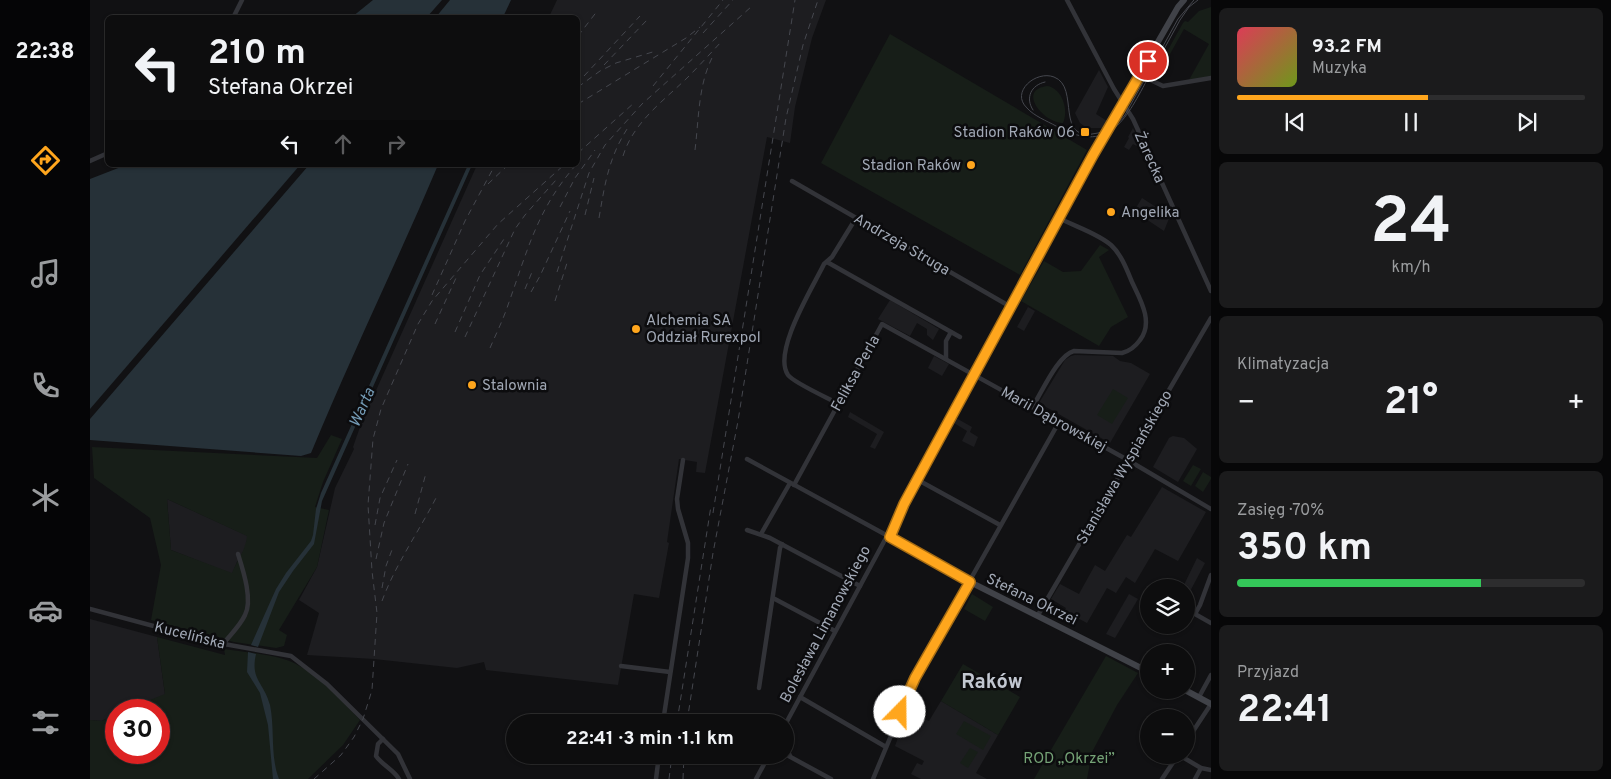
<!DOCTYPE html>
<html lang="pl">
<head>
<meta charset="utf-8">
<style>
  body { margin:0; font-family:Overpass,sans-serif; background:#1b1b1c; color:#f1f3f6; height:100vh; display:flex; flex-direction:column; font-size:19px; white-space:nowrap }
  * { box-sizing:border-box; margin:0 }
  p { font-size:16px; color:#9a9c9e }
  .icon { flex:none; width:28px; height:28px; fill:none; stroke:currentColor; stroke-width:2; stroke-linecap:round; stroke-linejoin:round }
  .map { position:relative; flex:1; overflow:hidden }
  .details { display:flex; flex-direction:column; gap:8px; padding:8px; background:#070708; width:400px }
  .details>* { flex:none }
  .hud { position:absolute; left:15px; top:15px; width:475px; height:152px; border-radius:8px; box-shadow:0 1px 4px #0004,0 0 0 1px #2d2d2e; background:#0d0d0e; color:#f1f3f6; overflow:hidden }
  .tools { position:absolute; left:1050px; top:579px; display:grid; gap:10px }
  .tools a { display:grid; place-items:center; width:55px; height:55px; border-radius:50%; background:#0d0d0e; box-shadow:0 1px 4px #0004,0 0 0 1px #2d2d2e; font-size:25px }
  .speed { position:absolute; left:15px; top:699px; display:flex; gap:10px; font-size:25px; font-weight:700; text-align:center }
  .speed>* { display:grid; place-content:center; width:65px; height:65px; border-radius:50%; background:#0d0d0e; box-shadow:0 1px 4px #0004,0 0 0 1px #2d2d2e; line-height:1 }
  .speed .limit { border:8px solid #d22; background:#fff; color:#111 }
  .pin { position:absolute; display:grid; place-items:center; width:42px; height:42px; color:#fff; margin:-21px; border:2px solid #fff; border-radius:50%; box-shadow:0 1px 5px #0007 }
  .me { position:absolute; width:55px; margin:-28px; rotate:22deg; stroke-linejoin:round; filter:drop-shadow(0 0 4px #0008) }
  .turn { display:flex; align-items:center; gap:18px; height:105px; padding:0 20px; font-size:22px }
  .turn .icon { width:65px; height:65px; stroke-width:2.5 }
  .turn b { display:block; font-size:35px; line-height:42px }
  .lanes { display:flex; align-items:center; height:48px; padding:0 20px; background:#0003; justify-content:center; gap:25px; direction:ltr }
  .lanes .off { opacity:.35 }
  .big { font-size:38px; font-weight:700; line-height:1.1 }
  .details .tile { flex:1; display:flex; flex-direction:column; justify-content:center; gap:8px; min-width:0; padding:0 18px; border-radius:8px; background:#1b1b1c }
  .details .dial { align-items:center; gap:0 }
  .dial b { font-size:65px; line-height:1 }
  .song { display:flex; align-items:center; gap:15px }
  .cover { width:60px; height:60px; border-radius:8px; background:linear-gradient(135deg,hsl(350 70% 55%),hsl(80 70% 35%)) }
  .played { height:5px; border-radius:2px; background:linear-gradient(90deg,#ffa61d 55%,#2d2d2e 55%) }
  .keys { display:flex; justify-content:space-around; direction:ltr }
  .heat { display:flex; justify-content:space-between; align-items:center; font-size:28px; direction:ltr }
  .charge { height:8px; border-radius:4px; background:linear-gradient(90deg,#34c759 70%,#2d2d2e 0) }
  .trip { position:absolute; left:416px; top:714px; width:288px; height:50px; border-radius:25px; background:#0d0d0e; box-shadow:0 1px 4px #0004,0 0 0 1px #2d2d2e; font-weight:700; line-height:50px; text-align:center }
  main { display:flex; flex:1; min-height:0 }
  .dock { display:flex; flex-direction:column; width:90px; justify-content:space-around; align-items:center; background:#050506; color:#9a9c9e }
  .dock .icon { width:35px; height:35px }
  .dock .current { color:#ffa61d }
  .dock b { font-size:22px; color:#f1f3f6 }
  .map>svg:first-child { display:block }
  .built { fill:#1d1d20 }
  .green { fill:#171e18; fill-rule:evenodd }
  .water { fill:#263138 }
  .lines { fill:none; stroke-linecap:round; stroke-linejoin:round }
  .street { stroke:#323338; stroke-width:4.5 }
  .secondary { stroke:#404248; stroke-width:6 }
  .tram { stroke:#45474e; stroke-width:1 }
  .rail { stroke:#45474e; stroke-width:1; stroke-dasharray:6 5; stroke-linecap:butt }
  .route-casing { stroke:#a66c13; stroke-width:12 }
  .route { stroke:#ffa61d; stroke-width:9 }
  .poi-dot { fill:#ffa61d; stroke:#0c0c0e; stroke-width:2 }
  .labels { text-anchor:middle; stroke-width:5; stroke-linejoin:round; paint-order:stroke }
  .poi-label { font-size:15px; fill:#a1a8b5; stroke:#0c0c0e; text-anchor:start }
  .street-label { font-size:15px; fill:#a1a8b5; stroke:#0c0c0e }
  .park-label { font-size:15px; fill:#75a376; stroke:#0c0c0e }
  .water-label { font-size:16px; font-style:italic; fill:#739ab5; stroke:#0c0c0e }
  .district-label { font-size:20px; font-weight:bold; fill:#c2c7d1; stroke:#0c0c0e }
</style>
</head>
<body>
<main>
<nav class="dock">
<b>22:38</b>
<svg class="icon current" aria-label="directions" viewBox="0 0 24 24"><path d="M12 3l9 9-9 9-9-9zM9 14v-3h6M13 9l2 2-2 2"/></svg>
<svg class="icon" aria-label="music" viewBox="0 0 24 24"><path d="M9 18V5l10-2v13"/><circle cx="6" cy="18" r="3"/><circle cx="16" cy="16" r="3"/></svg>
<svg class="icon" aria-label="phone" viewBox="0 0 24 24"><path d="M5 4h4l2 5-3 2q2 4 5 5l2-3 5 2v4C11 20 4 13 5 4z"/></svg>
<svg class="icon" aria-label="climate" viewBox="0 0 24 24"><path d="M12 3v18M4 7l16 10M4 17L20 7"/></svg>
<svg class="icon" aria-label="car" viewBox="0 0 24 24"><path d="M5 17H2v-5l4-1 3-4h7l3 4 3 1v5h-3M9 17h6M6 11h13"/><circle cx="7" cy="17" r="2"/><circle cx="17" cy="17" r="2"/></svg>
<svg class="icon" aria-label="filters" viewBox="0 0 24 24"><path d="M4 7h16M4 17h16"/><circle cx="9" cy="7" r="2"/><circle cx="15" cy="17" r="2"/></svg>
</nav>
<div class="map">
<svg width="1121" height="779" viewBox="0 0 1121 779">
  <rect width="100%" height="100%" fill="#111113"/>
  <g class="built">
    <path d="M467,0H736L722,38L705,107L700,143L677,137L615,473L606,472L607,462L589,459L577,542L579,543L569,598L544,594L528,685L396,670L394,662L367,668L284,659L217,655L229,613L209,600L227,567L245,488L264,449L263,447L271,424L387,165H488V18L459,17Z"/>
    <path d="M1009,70L1018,87L1006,114L1017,121L1013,128H997L990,123L985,113Z"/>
    <path d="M1043,128L1052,147L1050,148L1043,144L1039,150L1034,147L1039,138L1038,137Z"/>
    <path d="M1052,198L1080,216L1074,231L1044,211Z"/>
    <path d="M800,300L849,329L843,340L837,335V329L827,323L820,336L788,319Z"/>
    <path d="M938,307L945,311L934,331L927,327Z"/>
    <path d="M985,355L1023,356L1030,361L1041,363L1060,374L1020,443L949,403L975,360L981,356Z"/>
    <path d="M844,356L859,364L852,376L838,368Z"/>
    <path d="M760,412L794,432L785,449L780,447L787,434L758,417Z"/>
    <path d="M866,418L882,427L880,432L888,437L884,447L872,441L877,431L864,423Z"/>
    <path d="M1083,436L1094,438L1107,449L1088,482L1063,467L1079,438Z"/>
    <path d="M1072,487L1116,512L1088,561L1065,549L1045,583L1036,577L1026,593L1017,588L997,623L974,611L976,608L961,599L970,584L989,594L1005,565L1015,571L1037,535L1041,537Z"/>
    <path d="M77,499L158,536L156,547L147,562L142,574L81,550Z"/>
    <path d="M1107,558L1115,563L1096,599V588L1093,587Z"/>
    <path d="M1039,594L1048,599L1025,638L1016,634Z"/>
    <path d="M0,619L67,637L75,695L34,710H26V713L12,721L0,720Z"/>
    <path d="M851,701L908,735L886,773L897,779H831L821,774L827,763L832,765L834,761L805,746L818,711L839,721Z"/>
  </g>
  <g class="green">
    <path d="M1121,7V76L1099,80L1119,44L1094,29L1066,79L1064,78V75L1093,23L1095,21L1098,22L1109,11Z"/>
    <path d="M800,34L997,150L930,275L731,163Z"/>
    <path d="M958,86C972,89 979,110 973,123C953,123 926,89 958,86Z"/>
    <path d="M1010,245L1019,250L1009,257L1038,317L1021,327L1009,346L931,301L954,261L973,272L991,271Z"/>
    <path d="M1023,389L1038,398L1022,424L1007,415Z"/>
    <path d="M241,435L252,439L233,482L225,507L239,510L227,567L189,630L197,635L194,646L186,648L144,642L61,620L71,565L60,518L4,478L2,447L227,458ZM77,499L157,536C156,550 147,560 142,573L81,550Z"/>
    <path d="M1103,465L1111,469L1101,486L1093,481Z"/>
    <path d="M1113,472L1121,477V479L1113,492L1105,486Z"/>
    <path d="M882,594L903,607L895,621L874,609Z"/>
    <path d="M67,637L135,655L134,649C154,652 189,655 206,664C231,677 251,700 270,720L253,745L218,779H0V720L12,721L26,713V752H69V710H34L75,694Z"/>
    <path d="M1016,656L1048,673L1027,705L1002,752L997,779H944Z"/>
    <path d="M873,664L930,697L908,735L851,701Z"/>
    <path d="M874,721L901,736L893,750L866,734Z"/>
    <path d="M880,748L888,752L878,768L870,763Z"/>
  </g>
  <g class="water">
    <path d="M283,0H352L337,17H262Z"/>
    <path d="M360,0H421L413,17H346Z"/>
    <path d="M36,165H210L0,409V179Z"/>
    <path d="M219,165H348C307,262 261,356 221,453L211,456L0,440V419Z"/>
    <path d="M378,165H382L232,501L224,544L203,571L189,592L168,647L161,645L186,589L196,573L221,541L223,535L226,509L231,493Z"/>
    <path d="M158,652L166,654C160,680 174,682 180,705C185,729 180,756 189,779H183L178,725L170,693L157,672Z"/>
  </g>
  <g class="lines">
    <g class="street">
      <path d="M977,0L1024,89L1043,119L1121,291"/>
      <path d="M143,18L152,0"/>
      <path d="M1050,75L1073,86L1121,78"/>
      <path d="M0,161L18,153"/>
      <path d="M702,181L921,307"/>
      <path d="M737,262L870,337"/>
      <path d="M856,358V341L861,332"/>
      <path d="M749,404C738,398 704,383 698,375C682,352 723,287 734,264L742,257L766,218"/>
      <path d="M943,406C952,392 968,355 984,351L1032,353C1040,351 1045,347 1050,340C1064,322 1050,299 1042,282C1037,270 1031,254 1021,245C1007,233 986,227 969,218"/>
      <path d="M657,459L798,536"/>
      <path d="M828,480L910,525"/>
      <path d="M704,485L792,324L1036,459L1121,509"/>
      <path d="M657,530L680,538L770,586"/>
      <path d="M671,534L700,483"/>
      <path d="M1121,575L1110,605L1105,614L1121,623"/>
      <path d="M683,598L745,631"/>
      <path d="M0,609L123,642L201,656L237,684L308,754L320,779"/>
      <path d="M948,615L1121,318"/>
      <path d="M133,644C140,635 150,626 155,615C163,600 153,570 148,554"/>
      <path d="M531,666L580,672"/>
      <path d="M669,688L690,548L692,544"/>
      <path d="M710,697L796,747"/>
      <path d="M1109,697L1121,675"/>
      <path d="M573,722L598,558V543L588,509L587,499L593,460"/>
      <path d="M695,725L797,536"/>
      <path d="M293,739L288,744L286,756C292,765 304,770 309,779"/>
      <path d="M1096,742L1121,704"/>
      <path d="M695,745L700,756"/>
      <path d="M695,754L741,779"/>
      <path d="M1089,755L1111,768L1121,770"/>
      <path d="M566,779L569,755"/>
      <path d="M666,779L679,755"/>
      <path d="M783,779L825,678L969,422"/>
      <path d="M1072,779L1088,755"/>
      <path d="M1105,779L1111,768"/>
    </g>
    <g class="secondary">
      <path d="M1059,672L886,585L800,537L814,504L1003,155L1088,7L1094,0"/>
      <path d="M1095,690L1121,704"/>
    </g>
    <g class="tram">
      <path d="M1104,0L1088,19L1035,115C1028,124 1019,130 1008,133C963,144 991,87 964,77C946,70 920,92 937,108C944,116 957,121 966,126C1018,155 1035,121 1057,80C1068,60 1079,40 1090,20L1099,7L1108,0"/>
      <path d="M943,110C935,98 941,85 955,82"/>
    </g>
    <g class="rail">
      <path d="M613,33L643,0"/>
      <path d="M488,36L508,10"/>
      <path d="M514,65L557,20"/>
      <path d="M494,76L550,16"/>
      <path d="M563,86L633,0"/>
      <path d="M488,87L510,71L526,63L566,51"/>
      <path d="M488,104L596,38L610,27"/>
      <path d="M605,150C609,118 608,83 624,54"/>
      <path d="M488,153L544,103"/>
      <path d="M533,156C543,123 572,102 596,79C608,67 620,54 631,42"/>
      <path d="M398,184L418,165"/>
      <path d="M470,207L485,178L505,150"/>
      <path d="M495,215L504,178"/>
      <path d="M509,218C515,183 519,156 539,126"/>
      <path d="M467,272L499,173L515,145L552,104L661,7"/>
      <path d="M435,289L442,272"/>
      <path d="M441,292L450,276L480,211"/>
      <path d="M342,295L375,221L405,165"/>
      <path d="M465,301L477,263"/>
      <path d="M345,324L366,278"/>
      <path d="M365,332L390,275L416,236"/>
      <path d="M375,337L425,229L435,215L466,180"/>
      <path d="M400,348C406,334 413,320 418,305C437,252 447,209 486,165"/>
      <path d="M623,513L705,0"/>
      <path d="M325,514L336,473"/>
      <path d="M285,525L290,498L307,460"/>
      <path d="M286,559L294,523L318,464"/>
      <path d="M292,588L296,566L303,547"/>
      <path d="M292,601C306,563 330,530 348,494"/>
      <path d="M587,722L621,506"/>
      <path d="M597,722L623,553L648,421L696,118L713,45L728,0"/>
      <path d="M224,779L251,755L264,737L273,719L282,690L287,613L282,571L278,505L283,439L291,409L328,324L342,301L408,224L474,165"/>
      <path d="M579,779L582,755"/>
      <path d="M593,779L594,755"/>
    </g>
  </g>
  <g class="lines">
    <g class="route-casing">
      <path id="route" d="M810,712L825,678L880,582L800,537L814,504L1003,155L1058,61"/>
    </g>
    <use href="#route" class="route"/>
  </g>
  <g class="poi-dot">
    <rect x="990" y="127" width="10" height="10" rx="2.5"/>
    <circle cx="881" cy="165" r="5"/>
    <circle cx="1021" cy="212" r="5"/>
    <circle cx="546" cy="329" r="5"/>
    <circle cx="382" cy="385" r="5"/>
  </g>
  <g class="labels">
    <g class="poi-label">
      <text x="985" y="137" text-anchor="end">Stadion Raków 06</text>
      <text x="871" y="170" text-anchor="end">Stadion Raków</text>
      <text x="1031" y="217">Angelika</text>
      <text x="556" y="325">Alchemia SA<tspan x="556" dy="17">Oddział Rurexpol</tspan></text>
      <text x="392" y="390">Stalownia</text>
    </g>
    <g class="street-label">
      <text transform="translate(1060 157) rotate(66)" y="5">Żarecka</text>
      <text transform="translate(812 244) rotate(30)" y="5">Andrzeja Struga</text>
      <text transform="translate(765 373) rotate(-61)" y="5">Feliksa Perla</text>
      <text transform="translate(964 419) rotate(29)" y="5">Marii Dąbrowskiej</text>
      <text transform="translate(1034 467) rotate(-60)" y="5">Stanisława Wyspiańskiego</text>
      <text transform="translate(942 599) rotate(26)" y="5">Stefana Okrzei</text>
      <text transform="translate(735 624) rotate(-62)" y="5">Bolesława Limanowskiego</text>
      <text transform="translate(100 635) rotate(14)" y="5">Kucelińska</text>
    </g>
    <g class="park-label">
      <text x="979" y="763">ROD „Okrzei”</text>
    </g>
    <g class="water-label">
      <text transform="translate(271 407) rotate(-66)" y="6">Warta</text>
    </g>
    <g class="district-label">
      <text x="902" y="688">Raków</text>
    </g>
  </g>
</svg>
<div class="tools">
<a><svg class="icon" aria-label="layers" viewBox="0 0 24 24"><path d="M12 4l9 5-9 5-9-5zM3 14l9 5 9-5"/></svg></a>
<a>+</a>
<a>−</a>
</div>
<div class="speed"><div class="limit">30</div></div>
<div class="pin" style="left:1058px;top:61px;background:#d93025"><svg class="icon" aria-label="arrive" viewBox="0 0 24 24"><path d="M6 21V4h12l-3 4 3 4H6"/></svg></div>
<svg class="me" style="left:810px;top:712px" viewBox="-20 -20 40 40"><circle r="19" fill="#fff"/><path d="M0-13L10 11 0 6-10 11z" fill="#ffa61d"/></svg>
<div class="trip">22:41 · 3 min · 1.1 km</div>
<div class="hud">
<div class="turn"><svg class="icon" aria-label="left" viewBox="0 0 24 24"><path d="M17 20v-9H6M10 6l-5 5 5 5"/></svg><div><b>210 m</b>Stefana Okrzei</div></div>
<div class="lanes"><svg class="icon" aria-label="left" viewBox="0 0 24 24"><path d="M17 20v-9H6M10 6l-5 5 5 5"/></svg><svg class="icon off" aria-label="ahead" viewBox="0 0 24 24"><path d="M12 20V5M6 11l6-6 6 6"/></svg><svg class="icon off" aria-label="right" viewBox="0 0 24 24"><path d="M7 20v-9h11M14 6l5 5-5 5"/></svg></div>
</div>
</div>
<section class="details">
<div class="tile">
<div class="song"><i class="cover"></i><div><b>93.2 FM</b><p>Muzyka</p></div></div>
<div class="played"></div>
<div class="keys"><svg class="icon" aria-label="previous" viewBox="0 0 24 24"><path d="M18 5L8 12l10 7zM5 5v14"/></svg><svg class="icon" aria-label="pause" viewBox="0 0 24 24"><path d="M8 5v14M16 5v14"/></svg><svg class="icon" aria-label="next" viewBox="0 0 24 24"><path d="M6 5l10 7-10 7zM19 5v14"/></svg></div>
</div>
<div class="tile dial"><b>24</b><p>km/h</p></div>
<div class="tile"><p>Klimatyzacja</p>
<div class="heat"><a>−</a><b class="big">21°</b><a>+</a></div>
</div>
<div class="tile"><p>Zasięg · 70%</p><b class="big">350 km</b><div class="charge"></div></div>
<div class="tile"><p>Przyjazd</p><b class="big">22:41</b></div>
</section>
</main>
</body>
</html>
